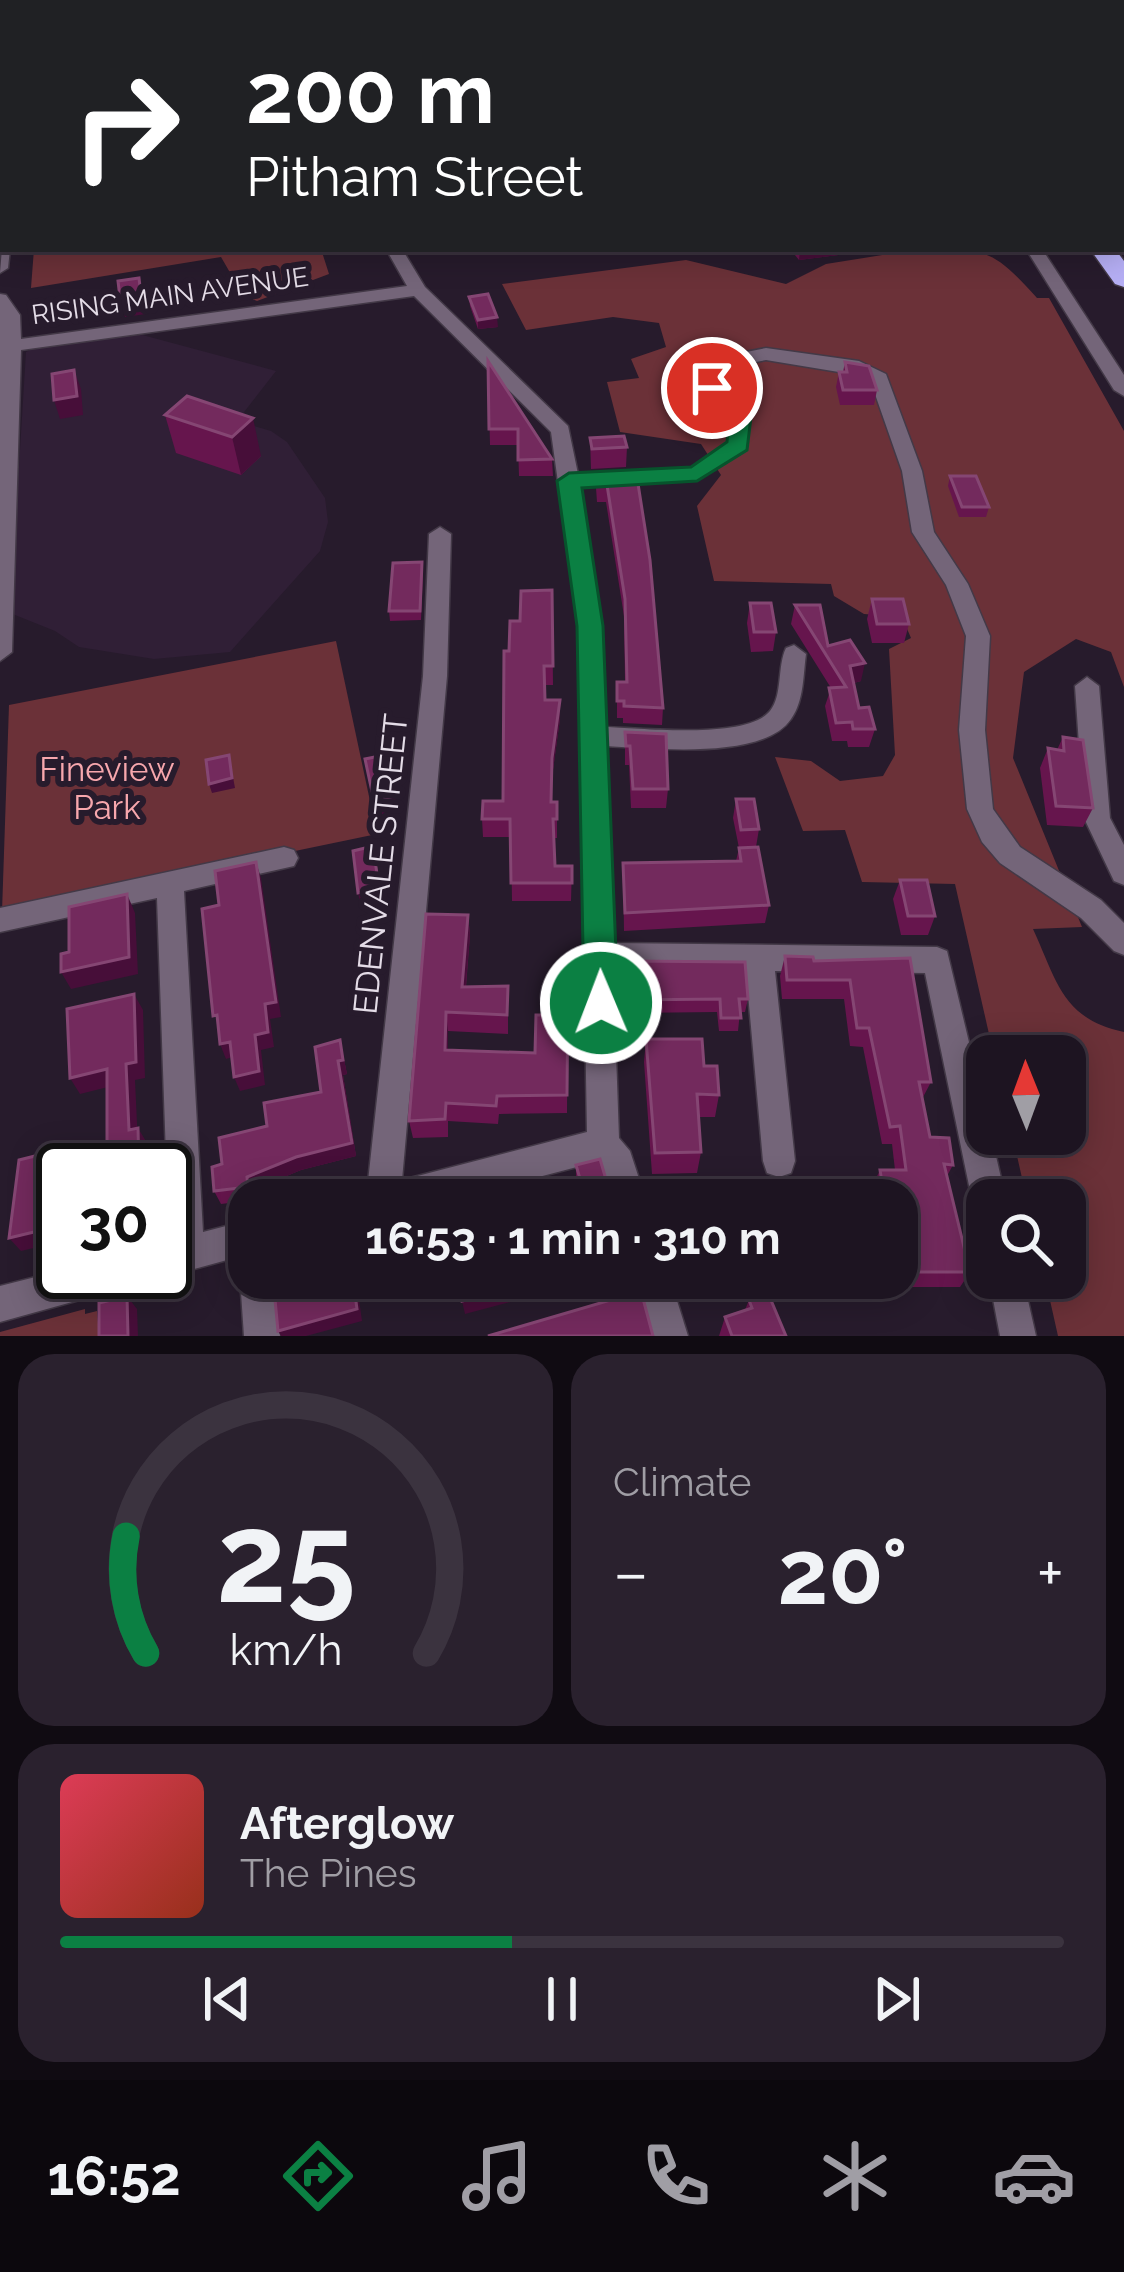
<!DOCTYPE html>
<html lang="en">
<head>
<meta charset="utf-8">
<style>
  body { margin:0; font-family:Raleway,sans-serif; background:#2a212e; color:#f1f3f6; height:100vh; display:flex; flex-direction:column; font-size:45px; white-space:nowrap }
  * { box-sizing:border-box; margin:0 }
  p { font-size:39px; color:#a09ea5 }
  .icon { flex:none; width:66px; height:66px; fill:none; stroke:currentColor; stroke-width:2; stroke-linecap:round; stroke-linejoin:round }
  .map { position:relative; height:1336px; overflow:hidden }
  .details { display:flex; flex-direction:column; gap:18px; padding:18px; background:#100b12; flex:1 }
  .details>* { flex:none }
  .hud { position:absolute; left:0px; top:0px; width:1125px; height:252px; box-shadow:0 6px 30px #0003,0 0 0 3px #3b333f; background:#202124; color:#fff; overflow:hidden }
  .needle { width:78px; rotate:359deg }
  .fabs { position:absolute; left:966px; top:1035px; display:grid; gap:24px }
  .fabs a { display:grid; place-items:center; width:120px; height:120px; border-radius:24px; background:#1d1421; box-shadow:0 6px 30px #0003,0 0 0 3px #3b333f; font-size:60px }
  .speed { position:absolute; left:36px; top:1143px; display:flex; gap:24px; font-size:60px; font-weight:700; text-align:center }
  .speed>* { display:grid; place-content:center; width:156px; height:156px; border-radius:50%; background:#1d1421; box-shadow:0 6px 30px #0003,0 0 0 3px #3b333f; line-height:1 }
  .speed .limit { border:6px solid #111; border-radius:18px; background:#fff; color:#111 }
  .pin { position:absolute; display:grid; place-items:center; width:102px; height:102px; color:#fff; margin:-51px; border:6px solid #fff; border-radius:50%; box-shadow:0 3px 12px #0007 }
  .me { position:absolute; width:132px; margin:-66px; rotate:359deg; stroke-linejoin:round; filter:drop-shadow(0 0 9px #0008) }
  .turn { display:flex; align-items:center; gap:42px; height:252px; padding:0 48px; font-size:54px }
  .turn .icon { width:156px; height:156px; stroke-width:2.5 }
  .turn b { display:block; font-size:84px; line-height:102px }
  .big { font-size:90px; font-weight:700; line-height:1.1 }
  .details .widget { flex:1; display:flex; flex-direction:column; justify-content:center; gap:18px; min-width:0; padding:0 42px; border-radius:36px; background:#2a212e }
  .details .dial { align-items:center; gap:0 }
  .dial svg { height:312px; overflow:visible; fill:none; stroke:#3b333f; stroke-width:7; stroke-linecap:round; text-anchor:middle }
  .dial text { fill:#f1f3f6; stroke:none }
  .song { display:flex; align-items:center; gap:36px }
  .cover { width:144px; height:144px; border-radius:18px; background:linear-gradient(135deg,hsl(350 70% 55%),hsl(10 70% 35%)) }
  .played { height:12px; border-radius:6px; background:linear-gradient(90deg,#0b8043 45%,#3b333f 45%) }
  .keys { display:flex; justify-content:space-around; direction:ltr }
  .heat { display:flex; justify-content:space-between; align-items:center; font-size:66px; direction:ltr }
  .details .tiles { flex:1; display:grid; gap:18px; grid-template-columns:1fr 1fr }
  .widget:last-child { grid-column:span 2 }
  .trip { position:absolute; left:228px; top:1179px; width:690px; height:120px; border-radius:36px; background:#1d1421; box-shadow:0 6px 30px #0003,0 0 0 3px #3b333f; font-weight:700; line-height:120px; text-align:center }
  .tabs { display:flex; height:192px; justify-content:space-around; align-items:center; background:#0c080d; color:#a09ea5 }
  .tabs .icon { width:84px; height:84px }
  .tabs .active { color:#0b8043 }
  .tabs b { font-size:54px; color:#f1f3f6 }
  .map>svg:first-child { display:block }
  .built { fill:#301f36 }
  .green { fill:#6b3138 }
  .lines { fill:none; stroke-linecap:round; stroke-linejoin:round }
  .lane-casing { stroke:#433947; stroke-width:9 }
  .street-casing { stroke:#433947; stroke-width:3 }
  .secondary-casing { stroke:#433947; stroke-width:3 }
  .highway-casing { stroke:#433947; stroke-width:3 }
  .lane { stroke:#746579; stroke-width:8 }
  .street { fill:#746579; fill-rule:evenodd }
  .secondary { fill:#746579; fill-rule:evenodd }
  .highway { fill:#b6aff5; fill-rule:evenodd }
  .wall { fill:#66154d }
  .shaded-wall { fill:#470e39 }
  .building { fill:#732a5d; stroke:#854673; stroke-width:3 }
  .route { fill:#0b8043; stroke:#07532c; stroke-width:3 }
  .labels { text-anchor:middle; stroke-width:12; stroke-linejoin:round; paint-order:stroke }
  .far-street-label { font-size:27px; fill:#e4dce7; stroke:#271b2c }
  .park-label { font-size:33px; fill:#f7a7ad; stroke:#271b2c }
  .street-label { font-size:33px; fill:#e4dce7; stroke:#271b2c }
</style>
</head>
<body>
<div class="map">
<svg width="1124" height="1336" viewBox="0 0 1124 1336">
  <rect width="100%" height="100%" fill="#271b2c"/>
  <path class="built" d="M135,333L276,371L237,421L271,431L287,442L325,498L328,522L320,551L230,652L154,659L79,647L55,631L10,613L26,352L39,346Z"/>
  <g class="green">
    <path d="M286,0H736L738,3H297Z"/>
    <path d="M34,249H311L322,252L329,274L257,301L243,295L221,257L31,288Z"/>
    <path d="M920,249C986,249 992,248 1037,298H1049L1124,431V687L1111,652L1076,639L1024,672L1013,758L1082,927L1033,929C1057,981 1062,1019 1124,1032V1336H1058L1045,1278H1065V1200H1027L1012,1134H1065V1056H994L955,884L862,882L845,830L803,831L775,757L811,761L840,781L883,776L895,755L889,649L911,638L902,617L864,614L834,596L831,584L714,581L697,506L721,475L701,444L620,432L607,382L639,378L631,359L666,347L659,323L613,317L526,330L502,284L686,260L786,284L826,264Z"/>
    <path d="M336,641L377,834L2,912L9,705Z"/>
    <path d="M85,1309V1314L97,1311L99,1336H0V1332Z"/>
  </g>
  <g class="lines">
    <g class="lane-casing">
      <path id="lane" d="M1070,0L1081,2"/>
    </g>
    <g class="street-casing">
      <g id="street">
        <path d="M124,0H147L150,3H127Z"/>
        <path d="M278,0H302L305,3H281Z"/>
        <rect x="0" y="94" width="3" height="8"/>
        <path d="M3,236V249H10L8,268L0,273Z"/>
        <path d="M386,249H402L425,287L568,426L578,474L691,468L729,443L730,418L702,388L701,361L766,348L859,361L886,374L922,471L934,532L968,584L990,636L985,730L993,809L1020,847L1101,900L1124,923V955L1114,951L1081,918L1000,863L982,842L967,809L959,730L966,636L946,585L912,532L902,471L869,377L766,360L718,369L721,387L750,417L746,449L696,480L580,487L602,626L605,727C640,728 747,740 770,711C783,695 777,666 786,648L794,645L806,654C803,676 804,701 791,719C763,761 650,748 606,746L612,943L937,947L947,951L987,1117V1134H991L1006,1200H987V1216L977,1212L972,1200L925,973L775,971L795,1161L791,1173L779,1177L767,1173L763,1161L746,971L613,969L619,1138L630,1151L646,1200H612L604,1172L596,1162L451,1200H366L423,676L429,534L440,527L451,534L447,676L402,1180L587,1132L578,626L551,432L414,296L21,350L12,652L0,661V294L6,295L20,315L21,339L407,286Z"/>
        <path d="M1026,249H1042L1124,375V396L1114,390Z"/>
        <path d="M1087,677L1099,686L1110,818L1124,845V885L1114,881L1084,818L1075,686Z"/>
        <path d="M284,847L294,850L298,858L294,866L184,891L203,1232L249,1220V1254L165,1277L153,1272H165V1243L169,1242L157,898L0,932V908Z"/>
        <path d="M249,1264V1278H274L280,1336H244L240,1278Z"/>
        <path d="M63,1270L136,1272L131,1284L119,1289L0,1322V1286Z"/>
        <path d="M636,1278H670L688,1336H652Z"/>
        <path d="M989,1278H1023L1036,1336H1000Z"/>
      </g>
    </g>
    <g class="secondary-casing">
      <g id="secondary">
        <path d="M882,0H901L903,3H884Z"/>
        <path d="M1122,145L1124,146V159L1122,158Z"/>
      </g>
    </g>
    <g class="highway-casing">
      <g id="highway">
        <path d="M761,0H782L784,3H763Z"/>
        <path d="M813,0H835L837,3H815Z"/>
        <rect x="1122" y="191" width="2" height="16"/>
        <rect x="1122" y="227" width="2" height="17"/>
        <path d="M1090,249H1115L1124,261V287L1115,284Z"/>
      </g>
    </g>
    <use href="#lane" class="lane"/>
    <use href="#street" class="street"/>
    <use href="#secondary" class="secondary"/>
    <use href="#highway" class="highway"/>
  </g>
  <g class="wall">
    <path d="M790,249H870V251L799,260Z"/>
    <path d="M469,297L498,327L478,329L470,306Z"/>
    <path d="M488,361L552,459L553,476H519L518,445H490Z"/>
    <path d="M845,362L877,390L874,405H840L836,387L839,372H843Z"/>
    <path d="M187,396L261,456L241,475L176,453L165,415Z"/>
    <path d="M590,438L627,447L626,467L591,469Z"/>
    <path d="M636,471L663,708L662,725L623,723V718H617V682H625L624,616L606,502H597L595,474Z"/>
    <path d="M950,476L989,507L986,517H959L948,486Z"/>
    <path d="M423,572L421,620L390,621L389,611Z"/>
    <path d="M552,590L553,685H545V700L560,719L552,777V802H557V838H554L555,866H572L571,901H512L511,837H483L482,819L503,801L509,651L520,621Z"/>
    <path d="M872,599L909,624L904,643H872L867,619Z"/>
    <path d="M750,603L776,632L773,651L751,652L747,623Z"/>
    <path d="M795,605L828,646L861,681L854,683L859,708L875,729L869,747H848L847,741H832L825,706L831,688L791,624Z"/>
    <path d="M625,732L668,789L666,808H631L629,765H625Z"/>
    <path d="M1063,737L1093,808L1083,827L1047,825L1040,768L1048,748L1057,750Z"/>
    <path d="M736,799L759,829L756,847L769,905L765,923L624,931L623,863L736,861L739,848L733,818Z"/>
    <path d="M900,880L935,916L928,935H901L893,899Z"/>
    <path d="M468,915L470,935L466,987L508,986V1034L448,1031V1050L535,1053L545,1015L568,985L567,1113L499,1114L498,1124L448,1121V1137L413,1138L409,1121Z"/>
    <path d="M785,956L814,961L910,958L931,1082L922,1099L930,1137L953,1165L947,1176L970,1272L960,1287H873L872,1278H897V1200H875L872,1187L880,1170H895L892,1144H882L863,1047L850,1046L844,999H782L780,976Z"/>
    <path d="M627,961L748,999L745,1012H740L738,1031H719L717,1012L628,1013Z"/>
    <path d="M646,1039L704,1066L719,1095L715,1117H699L701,1152L697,1173L652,1174L644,1062Z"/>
    <path d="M340,1040L347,1074L343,1075L356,1156L301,1170L253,1190L254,1200L221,1204L214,1191L222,1164L267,1126L321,1092Z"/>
    <path d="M576,1165L612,1200H581L576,1181Z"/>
    <path d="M749,1300L786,1336H719L725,1317L745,1310Z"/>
  </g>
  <g class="shaded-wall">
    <path d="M930,0H978L960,3H929Z"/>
    <path d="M800,249H870V251L799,260Z"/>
    <path d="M139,278L146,314L125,317L120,298Z"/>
    <path d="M497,317L498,327L478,329V320Z"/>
    <path d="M74,370L81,389L83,415L60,419L54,400Z"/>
    <path d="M253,418L261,456L241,475L232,437Z"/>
    <path d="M865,663L861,681L846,685L850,666Z"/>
    <path d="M560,700V719L552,777V758Z"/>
    <path d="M229,755L235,788L212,793L209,784Z"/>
    <path d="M395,796L398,815L377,820L374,801Z"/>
    <path d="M375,855L381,897L360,902L358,893Z"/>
    <path d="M256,862L261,878L281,1017L270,1019L274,1047L261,1050L265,1085L240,1091L234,1077L255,1035Z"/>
    <path d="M127,894L135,913L138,974L71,989L61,972Z"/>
    <path d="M468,915L470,935L464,1006L462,987Z"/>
    <path d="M134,994L143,1010L145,1078L135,1080L138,1145L129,1130L126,1064Z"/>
    <path d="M446,1012L448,1031V1068L445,1050Z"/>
    <path d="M340,1040L347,1074L343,1075L356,1156L301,1170L253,1190L254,1200L248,1187L247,1177L296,1157L338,1061Z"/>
    <path d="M230,1042L236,1056L226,1059L220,1044Z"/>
    <path d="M107,1069L116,1085L80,1094L70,1078Z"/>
    <path d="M138,1128L147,1143L148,1170H139Z"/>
    <path d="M59,1150L70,1165L59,1168Z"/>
    <path d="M63,1225V1241L21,1251L9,1238Z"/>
    <path d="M388,1278H397L398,1289L359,1299L362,1321L306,1336H281L278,1331L354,1287Z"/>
    <path d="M514,1278H547L517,1286L518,1300L465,1314L462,1301Z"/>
    <path d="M127,1296L137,1309L138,1336H128Z"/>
  </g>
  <g class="building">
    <path d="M139,278L141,295L120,298L118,281Z"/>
    <path d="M488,294L497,317L478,320L469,297Z"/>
    <path d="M488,361L552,459L518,460V429H489Z"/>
    <path d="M845,362L869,366L877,390H843L839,372H847Z"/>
    <path d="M74,370L77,396L54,400L52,374Z"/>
    <path d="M187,396L253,418L232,437L165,415Z"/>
    <path d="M624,436L627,447L592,449L590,438Z"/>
    <path d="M636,471L650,560L663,708L624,706V701H617V682H627L625,599L607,485H598L595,474Z"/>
    <path d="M950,476H976L989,507H962Z"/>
    <path d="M422,562L420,611H389L393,563Z"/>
    <path d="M552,590L553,666H544L545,700H560L552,758L551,802H557V819H553L555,866H572V883H511L510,819H482L483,801H503L504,651H509L510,621H520L521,591Z"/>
    <path d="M872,599H903L909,624H877Z"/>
    <path d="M750,603H771L776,632H754Z"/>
    <path d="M795,605H820L828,646L850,640L865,663L850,666L859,708L869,707L875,729H853L852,722L836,723L829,688L846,687Z"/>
    <path d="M625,732L666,734L668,789H633L630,746H626Z"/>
    <path d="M1063,737L1083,740L1093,808L1056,806L1048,748L1064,751Z"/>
    <path d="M229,755L232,778L209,784L206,760Z"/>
    <path d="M385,755L395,796L374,801L365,759Z"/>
    <path d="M736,799H754L759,829L741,830Z"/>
    <path d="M373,846L379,888L358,893L353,851Z"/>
    <path d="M758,847L769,905L625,913L623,863L741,861L739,848Z"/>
    <path d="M256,862L276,1002L265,1004L268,1032L255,1035L259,1071L234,1077L230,1042L220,1044L217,1015L213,1016L202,909L219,905L215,871Z"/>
    <path d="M900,880H927L935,916H908Z"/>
    <path d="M127,894L129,957L61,972V954L69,952V907Z"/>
    <path d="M426,914L468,915L462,987L508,986L507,1015L446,1012L445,1050L535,1053L536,1015H545V985H568L567,1095L497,1096L496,1106L446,1103L445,1119L409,1121Z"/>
    <path d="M785,956L813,957L814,961L910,958L931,1082H919L930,1137L949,1138L953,1165L944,1164L970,1272H897V1200H885L880,1170H906L900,1126L890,1127L869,1028H857L850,980H787Z"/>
    <path d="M627,961L745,962L748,999H739L741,1018H721L720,999L629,1000Z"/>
    <path d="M134,994L136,1062L126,1064L129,1130L138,1128L139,1170H63V1225L9,1238L19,1160L59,1150V1168L107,1157V1069L70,1078L67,1009Z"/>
    <path d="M646,1039H702L704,1066H717L719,1095L697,1094L701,1152L655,1153Z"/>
    <path d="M340,1040L343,1060L338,1061L352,1143L296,1157L247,1177L248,1187L214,1191L212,1167L222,1164L219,1138L267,1126L264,1103L321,1092L315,1047Z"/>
    <path d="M600,1159L612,1200H586L576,1165Z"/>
    <path d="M537,1183L541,1200H477L475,1192L494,1187L496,1195Z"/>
    <path d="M694,1190H738L739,1200H695Z"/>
    <path d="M273,1278H388L354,1287L357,1309L278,1331Z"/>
    <path d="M458,1278H515L517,1286L462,1301Z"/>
    <path d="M641,1291L653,1336H488Z"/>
    <path d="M768,1293L786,1336H732L725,1317L752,1308L749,1300Z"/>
    <path d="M127,1296L128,1336H99V1303Z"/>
  </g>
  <path class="route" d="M712,382L720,384L751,417L747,450L697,481L582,488L603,626L618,1003L613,1014L601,1019L589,1014L584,1003L577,626L557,481L569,473L691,467L727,442L729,418L701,388Z"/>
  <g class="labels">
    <g class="far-street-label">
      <text transform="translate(170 296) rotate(-8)" y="9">RISING MAIN AVENUE</text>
    </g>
    <g class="park-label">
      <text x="107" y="781">Fineview<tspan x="107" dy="38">Park</tspan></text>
    </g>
    <g class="street-label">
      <text transform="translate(380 864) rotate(-84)" y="12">EDENVALE STREET</text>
    </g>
  </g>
</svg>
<div class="fabs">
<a><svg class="needle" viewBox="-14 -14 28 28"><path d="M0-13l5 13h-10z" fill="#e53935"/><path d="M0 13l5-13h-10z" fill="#a09ea5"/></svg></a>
<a><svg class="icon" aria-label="search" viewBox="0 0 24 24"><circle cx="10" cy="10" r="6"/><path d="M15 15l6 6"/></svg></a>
</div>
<div class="speed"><div class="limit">30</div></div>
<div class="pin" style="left:712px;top:388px;background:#d93025"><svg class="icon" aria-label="arrive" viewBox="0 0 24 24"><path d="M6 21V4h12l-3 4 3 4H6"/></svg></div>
<svg class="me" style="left:601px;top:1003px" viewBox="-20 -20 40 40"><circle r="17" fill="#0b8043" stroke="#fff" stroke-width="3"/><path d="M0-11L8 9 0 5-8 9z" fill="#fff"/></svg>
<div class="trip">16:53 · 1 min · 310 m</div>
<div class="hud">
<div class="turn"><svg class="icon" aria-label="right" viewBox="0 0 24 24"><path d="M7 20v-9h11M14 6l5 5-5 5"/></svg><div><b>200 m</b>Pitham Street</div></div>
</div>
</div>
<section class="details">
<div class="tiles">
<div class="widget dial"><svg viewBox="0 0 100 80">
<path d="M14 69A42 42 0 1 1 86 69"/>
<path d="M14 69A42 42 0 0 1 9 39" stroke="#0b8043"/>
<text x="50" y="56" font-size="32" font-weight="700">25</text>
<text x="50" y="72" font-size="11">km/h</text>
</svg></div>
<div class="widget"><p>Climate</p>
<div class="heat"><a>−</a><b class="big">20°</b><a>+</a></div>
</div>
<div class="widget">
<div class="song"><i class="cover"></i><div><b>Afterglow</b><p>The Pines</p></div></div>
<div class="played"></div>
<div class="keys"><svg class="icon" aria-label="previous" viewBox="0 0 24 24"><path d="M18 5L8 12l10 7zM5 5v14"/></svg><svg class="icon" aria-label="pause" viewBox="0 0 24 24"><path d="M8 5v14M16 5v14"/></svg><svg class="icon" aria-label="next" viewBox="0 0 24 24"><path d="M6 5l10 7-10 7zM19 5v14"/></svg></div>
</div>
</div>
</section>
<nav class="tabs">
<b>16:52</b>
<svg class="icon active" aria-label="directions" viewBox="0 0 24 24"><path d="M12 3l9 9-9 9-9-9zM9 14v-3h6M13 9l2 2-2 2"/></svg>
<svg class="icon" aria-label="music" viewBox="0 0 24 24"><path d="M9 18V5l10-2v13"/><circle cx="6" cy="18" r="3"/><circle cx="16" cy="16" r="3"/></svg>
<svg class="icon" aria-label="phone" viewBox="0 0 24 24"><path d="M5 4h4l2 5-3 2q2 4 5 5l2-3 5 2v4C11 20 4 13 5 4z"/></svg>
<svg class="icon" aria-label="climate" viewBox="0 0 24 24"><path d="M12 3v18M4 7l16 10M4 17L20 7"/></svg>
<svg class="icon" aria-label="car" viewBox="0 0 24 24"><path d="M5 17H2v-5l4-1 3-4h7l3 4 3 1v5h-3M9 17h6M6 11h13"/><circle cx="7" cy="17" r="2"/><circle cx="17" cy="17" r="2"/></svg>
</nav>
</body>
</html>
